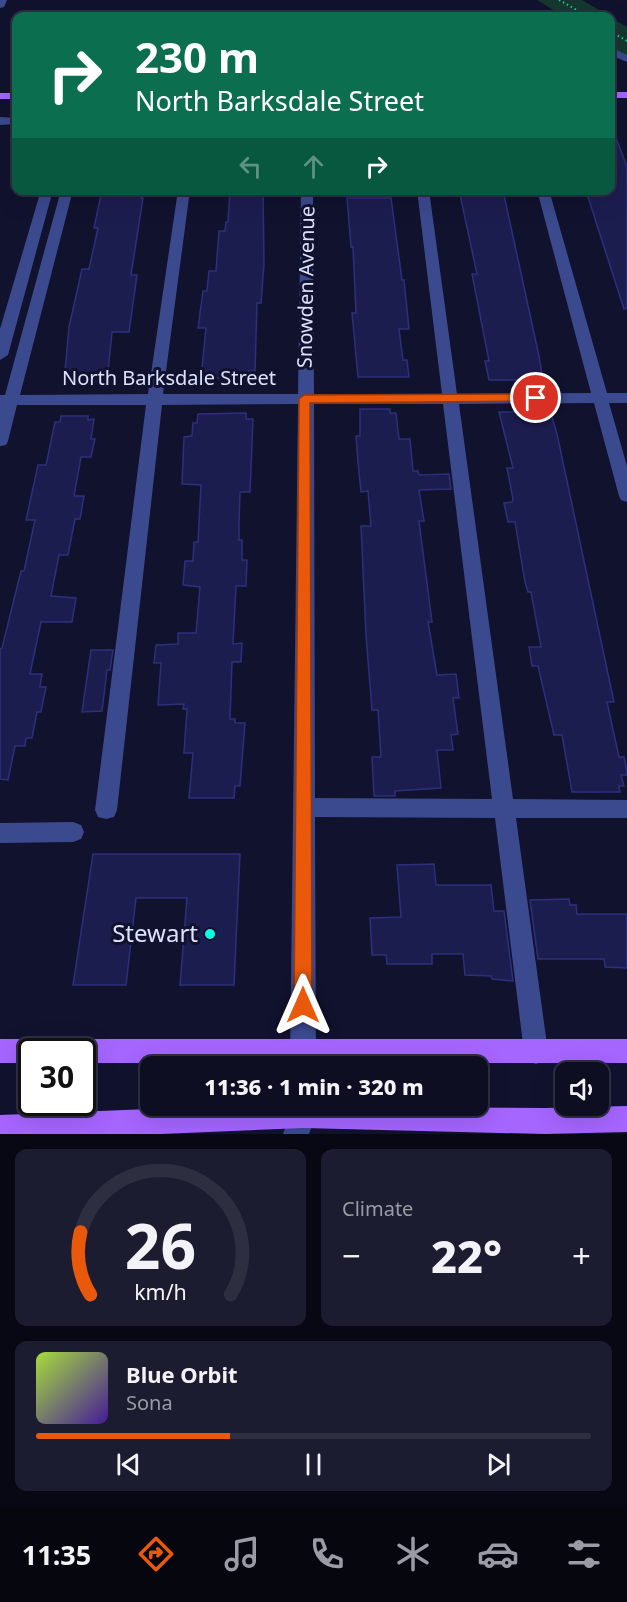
<!DOCTYPE html>
<html lang="en">
<head>
<meta charset="utf-8">
<style>
  body { margin:0; font-family:"Noto Sans",sans-serif; background:#1b1c2f; color:#f1f3f6; height:100vh; display:flex; flex-direction:column; font-size:22px; white-space:nowrap }
  * { box-sizing:border-box; margin:0 }
  p { font-size:20px; color:#9a9ca5 }
  .icon { flex:none; width:33px; height:33px; fill:none; stroke:currentColor; stroke-width:2; stroke-linecap:round; stroke-linejoin:round }
  .map { position:relative; height:1134px; overflow:hidden }
  .panel { display:flex; flex-direction:column; gap:15px; padding:15px; background:#070813; flex:1 }
  .panel>* { flex:none }
  .banner { position:absolute; left:12px; top:12px; width:603px; height:183px; border-radius:12px; box-shadow:0 6px 24px #0002,0 0 0 2px #2d2e40; background:#0b6e4f; color:#fff; overflow:hidden }
  .buttons { position:absolute; left:555px; top:1062px; display:grid; gap:12px }
  .buttons a { display:grid; place-items:center; width:54px; height:54px; border-radius:12px; background:#0d0e22; box-shadow:0 6px 24px #0002,0 0 0 2px #2d2e40; font-size:30px }
  .speed { position:absolute; left:18px; top:1038px; display:flex; gap:12px; font-size:30px; font-weight:700; text-align:center }
  .speed>* { display:grid; place-content:center; width:78px; height:78px; border-radius:50%; background:#0d0e22; box-shadow:0 6px 24px #0002,0 0 0 2px #2d2e40; line-height:1 }
  .speed .limit { border:3px solid #111; border-radius:9px; background:#fff; color:#111 }
  .pin { position:absolute; display:grid; place-items:center; width:51px; height:51px; color:#fff; margin:-26px; border:3px solid #fff; border-radius:50%; box-shadow:0 2px 6px #0007 }
  .me { position:absolute; width:66px; margin:-33px; rotate:0deg; stroke-linejoin:round; filter:drop-shadow(0 0 4px #0008) }
  .turn { display:flex; align-items:center; gap:21px; height:126px; padding:0 24px; font-size:27px }
  .turn .icon { width:78px; height:78px; stroke-width:2.5 }
  .turn b { display:block; font-size:42px; line-height:51px }
  .lanes { display:flex; align-items:center; height:57px; padding:0 24px; background:#0003; justify-content:center; gap:30px; direction:ltr }
  .lanes .off { opacity:.35 }
  .big { font-size:45px; font-weight:800; line-height:1.1 }
  .panel .tile { flex:1; display:flex; flex-direction:column; justify-content:center; gap:9px; min-width:0; padding:0 21px; border-radius:12px; background:#1b1c2f }
  .panel .dial { align-items:center; gap:0 }
  .dial svg { height:156px; overflow:visible; fill:none; stroke:#2d2e40; stroke-width:7; stroke-linecap:round; text-anchor:middle }
  .dial text { fill:#f1f3f6; stroke:none }
  .song { display:flex; align-items:center; gap:18px }
  .cover { width:72px; height:72px; border-radius:9px; background:linear-gradient(135deg,hsl(80 70% 55%),hsl(260 70% 35%)) }
  .played { height:6px; border-radius:3px; background:linear-gradient(90deg,#ea580c 35%,#2d2e40 35%) }
  .keys { display:flex; justify-content:space-around; direction:ltr }
  .heat { display:flex; justify-content:space-between; align-items:center; font-size:33px; direction:ltr }
  .panel .tiles { flex:1; display:grid; gap:15px; grid-template-columns:1fr 1fr }
  .tile:last-child { grid-column:span 2 }
  .trip { position:absolute; left:140px; top:1056px; width:348px; height:60px; border-radius:12px; background:#0d0e22; box-shadow:0 6px 24px #0002,0 0 0 2px #2d2e40; font-weight:800; line-height:60px; text-align:center }
  .tab-bar { display:flex; height:96px; justify-content:space-around; align-items:center; background:#05060e; color:#9a9ca5 }
  .tab-bar .icon { width:42px; height:42px }
  .tab-bar .selected { color:#ea580c }
  .tab-bar b { font-size:27px; color:#f1f3f6 }
  .map>svg:first-child { display:block }
  .green { fill:#14382f }
  .building { fill:#1c1d4f; stroke:#2e2f7c; stroke-width:1.5 }
  .lines { fill:none; stroke-linecap:round; stroke-linejoin:round }
  .path { stroke:#2dc49b; stroke-width:2; stroke-dasharray:1.5 3; stroke-linecap:butt }
  .minor { fill:#3b498e; fill-rule:evenodd }
  .major { fill:#a565ff; fill-rule:evenodd }
  .route { fill:#ea580c; stroke:#983908; stroke-width:1.5 }
  .poi-dot { fill:#0affe4; stroke:#11122e; stroke-width:2 }
  .labels { text-anchor:middle; stroke-width:6; stroke-linejoin:round; paint-order:stroke }
  .street-label { font-size:20px; fill:#dee1ff; stroke:#11122e }
  .near-poi-label { font-size:24px; fill:#dee1ff; stroke:#11122e; text-anchor:end }
</style>
</head>
<body>
<div class="map">
<svg width="627" height="1134" viewBox="0 0 627 1134">
  <rect width="100%" height="100%" fill="#11122e"/>
  <g class="green">
    <path d="M537,0H582L609,16H563Z"/>
    <path d="M610,17L627,27V57L611,47Z"/>
  </g>
  <g class="building">
    <path d="M612,127L627,167V308L624,309L587,194H593L592,190H610V128Z"/>
    <path d="M102,190H142L141,198H143L131,275H137L129,332H112L107,381L64,382L69,327L82,269H89L98,228H94Z"/>
    <path d="M230,190H263L264,264L261,303H257L255,371H248V378H201L206,328H198L203,291H207L209,271H216L219,231H225L226,222H228Z"/>
    <path d="M459,190H501L504,195L539,356L542,374H536L539,391H524L521,380H489L485,361H489L472,274H477Z"/>
    <path d="M347,198H391L402,280H404L409,329H399L403,360H407L409,377H358L352,313H356L353,247H351Z"/>
    <path d="M527,406H542L543,410H550L557,434L614,702H607L619,757H624L627,772V775H621L624,786H619L620,792H572L562,735H554L538,666H532L529,647H541L540,641L531,592H528L525,582L515,522H508L504,503L512,502L513,499L507,468H513L499,412H529Z"/>
    <path d="M360,409H390V413H396L399,439H410L413,471H418L419,475L449,474L451,489L419,490L424,521H419L432,622H428L437,675L456,674L459,698H453L458,734L451,735L453,750H437L441,788L395,791V796H374L372,757H381L378,710H372L366,635L361,526H371L368,491L361,492L358,462L356,436H360Z"/>
    <path d="M246,413V419H253L250,492H240L239,526V540H242V560H247L246,586H236L233,644L242,643L241,662H232L230,719H235V723H245L240,786H235L234,798H189L193,753H184L187,709H183L184,704L158,705L161,663H154L156,645L178,644V633H196L200,587L183,585L185,561H193L194,542H198L201,485L182,484L184,437L192,436L193,423H197L198,414Z"/>
    <path d="M61,416H88V420L94,419L91,439H95L91,457H81L74,496H84L80,519H75L68,555H59L51,596L76,598L72,622H41L30,674H42L40,687H46L41,712H37L32,738H26L25,746H15L8,780L0,779V649L2,648L21,571H24L35,520H26L38,465H46L55,422H60Z"/>
    <path d="M91,650H113L110,670H107L102,711L82,712Z"/>
    <path d="M93,854H240L234,985H180L187,898H136L126,985H73Z"/>
    <path d="M434,864L436,885H491L494,911H504L513,981L492,979L491,976L465,975L463,954H432V964H387L386,955H372L370,918L401,917L397,865Z"/>
    <path d="M569,899L570,905H576L577,914H627V968L605,967L604,959H538L530,900Z"/>
  </g>
  <g class="lines">
    <g class="path">
      <path d="M559,0L587,16"/>
      <path d="M610,31L627,41"/>
    </g>
    <g class="minor">
      <path d="M0,0H7L4,7L0,8Z"/>
      <path d="M549,11L553,12V16H99L104,13Z"/>
      <path d="M610,47L627,55V62L610,55Z"/>
      <path d="M0,117L16,118V124L0,125Z"/>
      <path d="M41,190H53L8,355L0,360V329Z"/>
      <path d="M61,190H73L20,395L148,394L178,190H190L163,394H298L301,190H313L314,394H442L417,190H429L457,394L591,393L537,190H549L607,393H627V403H609L627,466V502L621,500L619,496L594,403L459,404L513,799L627,800V818H516L548,1052L545,1061L536,1064L527,1061L524,1052L495,818L315,817L316,1066H290L298,404L162,405L117,810L114,817L106,819L98,817L95,810L146,405H17L8,441L6,445L0,446V395H5ZM314,404H443L492,799L315,798Z"/>
      <path d="M73,822L81,825L84,832L81,839L73,842L0,843V823Z"/>
      <path d="M290,1106H316V1115L309,1134H283L290,1115Z"/>
    </g>
    <g class="major">
      <rect x="610" y="92" width="17" height="6"/>
      <rect x="0" y="93" width="16" height="6"/>
      <path d="M0,1039H627V1063H82V1052H32V1063H0Z"/>
      <path d="M224,1106L545,1108L627,1106V1132L545,1134L303,1128L161,1134H0V1115Z"/>
    </g>
  </g>
  <path class="route" d="M536,394L542,398L540,401L310,403L312,1005L309,1011L303,1014L296,1011L294,1005L299,399L304,395Z"/>
  <circle class="poi-dot" cx="210" cy="934" r="6"/>
  <g class="labels">
    <g class="street-label">
      <text transform="translate(306 287) rotate(-89)" y="7">Snowden Avenue</text>
      <text x="169" y="385">North Barksdale Street</text>
    </g>
    <g class="near-poi-label">
      <text x="198" y="942">Stewart</text>
    </g>
  </g>
</svg>
<div class="buttons">
<a><svg class="icon" aria-label="sound" viewBox="0 0 24 24"><path d="M4 9h4l5-4v14l-5-4H4zM17 9q2 3 0 6"/></svg></a>
</div>
<div class="speed"><div class="limit">30</div></div>
<div class="pin" style="left:536px;top:398px;background:#d93025"><svg class="icon" aria-label="arrive" viewBox="0 0 24 24"><path d="M6 21V4h12l-3 4 3 4H6"/></svg></div>
<svg class="me" style="left:303px;top:1005px" viewBox="-20 -20 40 40"><path d="M0-17L14 15 0 8-14 15z" fill="#ea580c" stroke="#fff" stroke-width="4"/></svg>
<div class="trip">11:36 · 1 min · 320 m</div>
<div class="banner">
<div class="turn"><svg class="icon" aria-label="right" viewBox="0 0 24 24"><path d="M7 20v-9h11M14 6l5 5-5 5"/></svg><div><b>230 m</b>North Barksdale Street</div></div>
<div class="lanes"><svg class="icon off" aria-label="left" viewBox="0 0 24 24"><path d="M17 20v-9H6M10 6l-5 5 5 5"/></svg><svg class="icon off" aria-label="ahead" viewBox="0 0 24 24"><path d="M12 20V5M6 11l6-6 6 6"/></svg><svg class="icon" aria-label="right" viewBox="0 0 24 24"><path d="M7 20v-9h11M14 6l5 5-5 5"/></svg></div>
</div>
</div>
<section class="panel">
<div class="tiles">
<div class="tile dial"><svg viewBox="0 0 100 80">
<path d="M14 69A42 42 0 1 1 86 69"/>
<path d="M14 69A42 42 0 0 1 9 37" stroke="#ea580c"/>
<text x="50" y="56" font-size="32" font-weight="700">26</text>
<text x="50" y="72" font-size="11">km/h</text>
</svg></div>
<div class="tile"><p>Climate</p>
<div class="heat"><a>−</a><b class="big">22°</b><a>+</a></div>
</div>
<div class="tile">
<div class="song"><i class="cover"></i><div><b>Blue Orbit</b><p>Sona</p></div></div>
<div class="played"></div>
<div class="keys"><svg class="icon" aria-label="previous" viewBox="0 0 24 24"><path d="M18 5L8 12l10 7zM5 5v14"/></svg><svg class="icon" aria-label="pause" viewBox="0 0 24 24"><path d="M8 5v14M16 5v14"/></svg><svg class="icon" aria-label="next" viewBox="0 0 24 24"><path d="M6 5l10 7-10 7zM19 5v14"/></svg></div>
</div>
</div>
</section>
<nav class="tab-bar">
<b>11:35</b>
<svg class="icon selected" aria-label="directions" viewBox="0 0 24 24"><path d="M12 3l9 9-9 9-9-9zM9 14v-3h6M13 9l2 2-2 2"/></svg>
<svg class="icon" aria-label="music" viewBox="0 0 24 24"><path d="M9 18V5l10-2v13"/><circle cx="6" cy="18" r="3"/><circle cx="16" cy="16" r="3"/></svg>
<svg class="icon" aria-label="phone" viewBox="0 0 24 24"><path d="M5 4h4l2 5-3 2q2 4 5 5l2-3 5 2v4C11 20 4 13 5 4z"/></svg>
<svg class="icon" aria-label="climate" viewBox="0 0 24 24"><path d="M12 3v18M4 7l16 10M4 17L20 7"/></svg>
<svg class="icon" aria-label="car" viewBox="0 0 24 24"><path d="M5 17H2v-5l4-1 3-4h7l3 4 3 1v5h-3M9 17h6M6 11h13"/><circle cx="7" cy="17" r="2"/><circle cx="17" cy="17" r="2"/></svg>
<svg class="icon" aria-label="filters" viewBox="0 0 24 24"><path d="M4 7h16M4 17h16"/><circle cx="9" cy="7" r="2"/><circle cx="15" cy="17" r="2"/></svg>
</nav>
</body>
</html>
